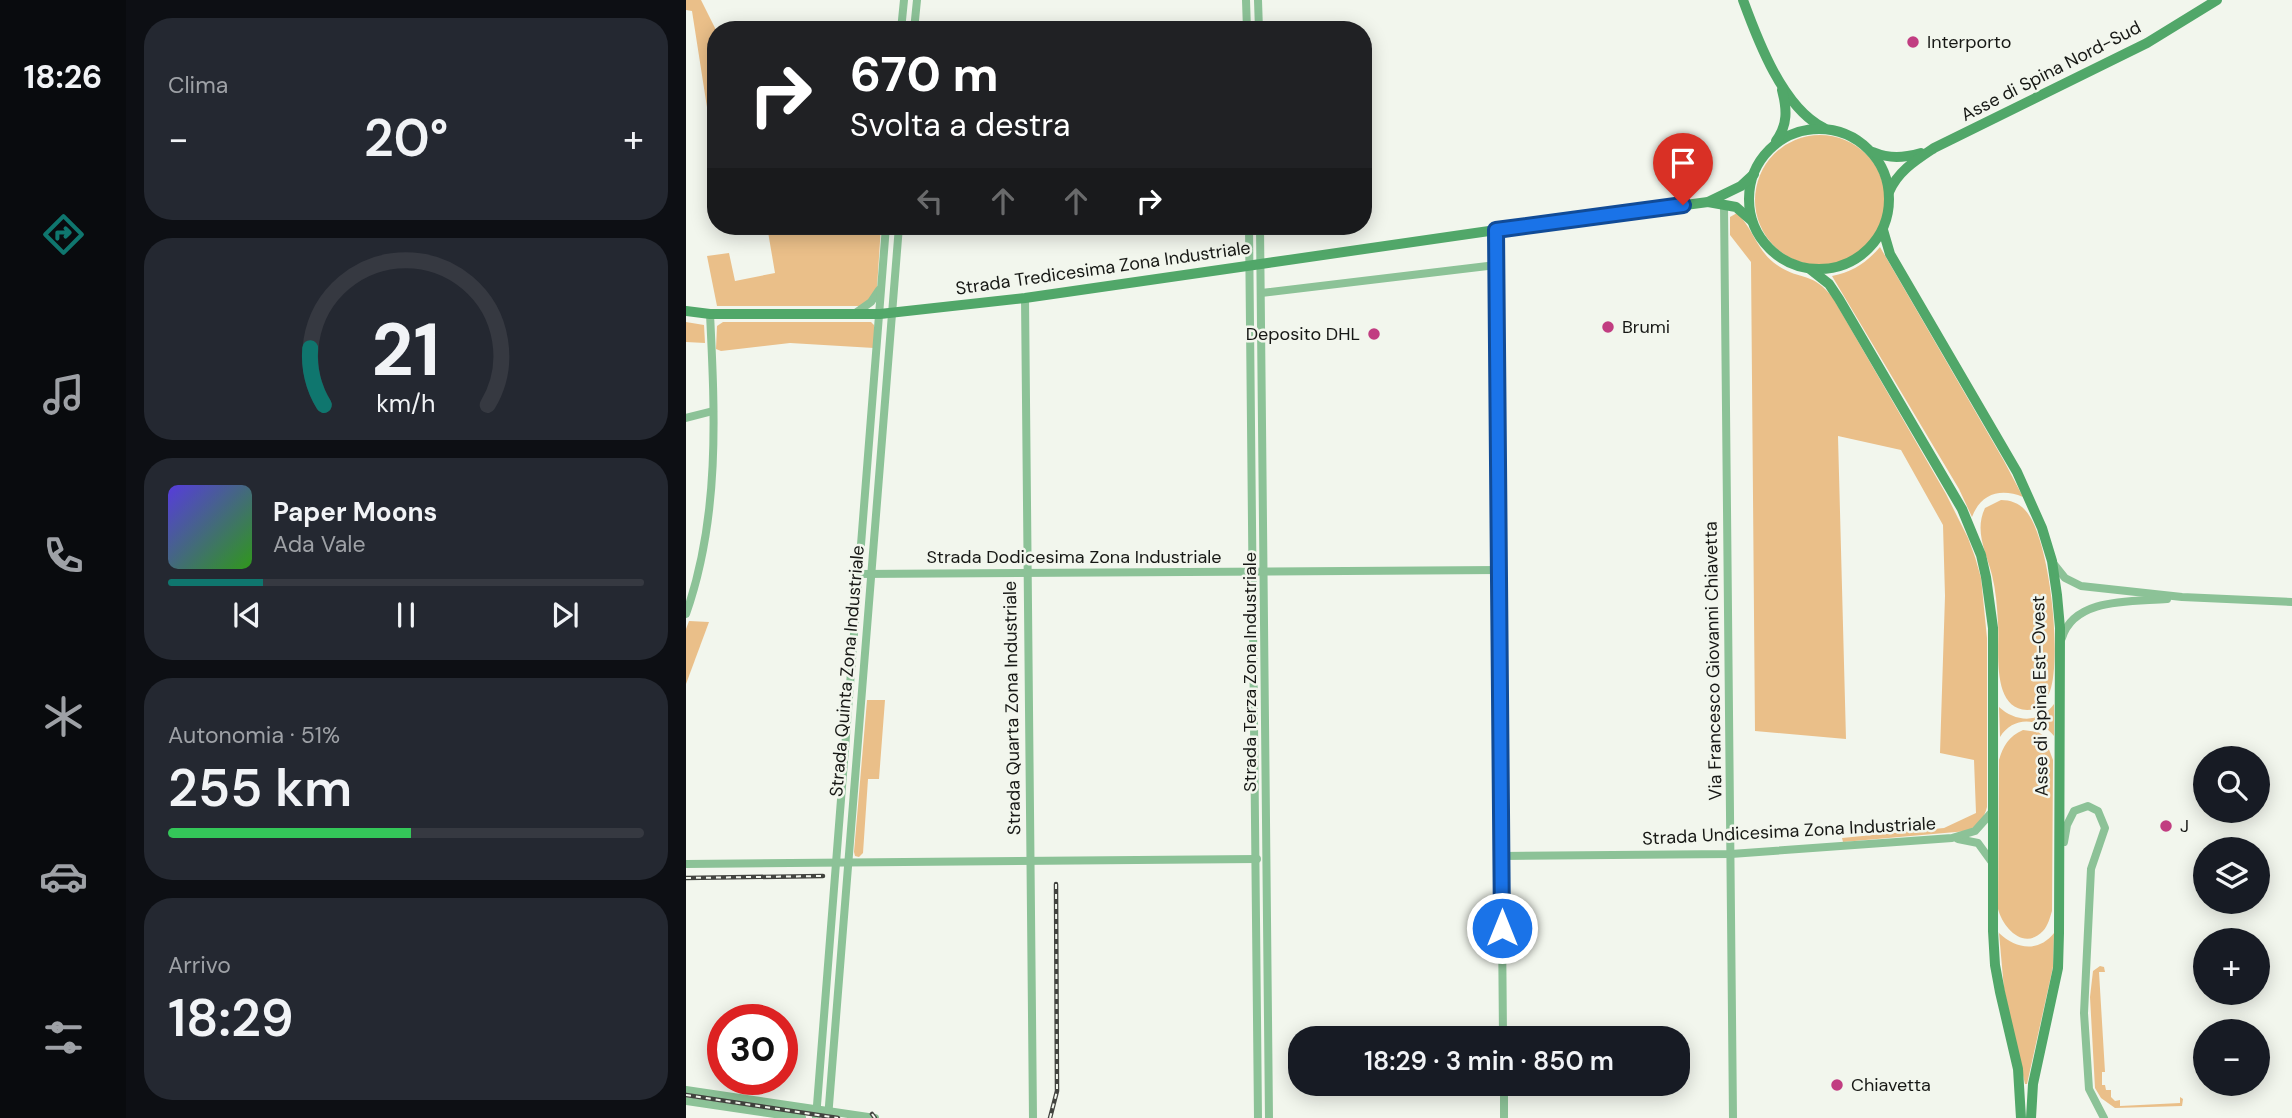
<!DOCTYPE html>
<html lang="it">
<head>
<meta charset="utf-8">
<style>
  body { margin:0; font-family:"DM Sans",sans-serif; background:#242831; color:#f1f3f6; height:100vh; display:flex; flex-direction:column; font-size:26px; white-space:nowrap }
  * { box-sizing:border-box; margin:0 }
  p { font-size:23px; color:#9ea1a6 }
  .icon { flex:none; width:38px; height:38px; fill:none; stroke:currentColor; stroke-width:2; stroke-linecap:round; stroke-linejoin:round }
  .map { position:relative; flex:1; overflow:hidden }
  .side { display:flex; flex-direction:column; gap:18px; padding:18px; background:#0d0f14; width:560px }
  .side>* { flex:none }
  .top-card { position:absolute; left:21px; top:21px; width:665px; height:214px; border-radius:28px; box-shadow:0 4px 18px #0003; background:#202124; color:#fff; overflow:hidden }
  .fabs { position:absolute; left:1507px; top:746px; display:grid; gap:14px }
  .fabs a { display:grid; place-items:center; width:77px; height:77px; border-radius:50%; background:#171b24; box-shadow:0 4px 18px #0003; font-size:35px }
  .speed { position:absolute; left:21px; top:1004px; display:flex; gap:14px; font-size:35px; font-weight:700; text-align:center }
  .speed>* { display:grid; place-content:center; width:91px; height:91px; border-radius:50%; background:#171b24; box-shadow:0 4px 18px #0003; line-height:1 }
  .speed .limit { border:10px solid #d22; background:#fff; color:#111 }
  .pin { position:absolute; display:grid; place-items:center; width:60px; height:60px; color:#fff; margin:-72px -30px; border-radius:50% 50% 50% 0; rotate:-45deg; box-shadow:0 0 7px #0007 }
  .pin .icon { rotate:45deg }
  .me { position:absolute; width:77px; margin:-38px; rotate:0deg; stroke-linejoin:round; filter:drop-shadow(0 0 5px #0008) }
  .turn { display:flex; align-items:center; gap:24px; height:147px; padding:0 28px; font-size:32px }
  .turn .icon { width:91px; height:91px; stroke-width:2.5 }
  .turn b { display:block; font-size:49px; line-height:60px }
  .lanes { display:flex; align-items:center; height:66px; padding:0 28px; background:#0003; justify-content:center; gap:35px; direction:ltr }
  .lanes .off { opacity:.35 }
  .big { font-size:52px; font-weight:600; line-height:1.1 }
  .side .tile { flex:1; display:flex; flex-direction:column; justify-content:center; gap:10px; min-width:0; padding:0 24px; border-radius:28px; background:#242831 }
  .side .dial { align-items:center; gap:0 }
  .dial svg { height:182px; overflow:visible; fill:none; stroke:#363941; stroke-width:7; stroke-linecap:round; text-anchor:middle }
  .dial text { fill:#f1f3f6; stroke:none }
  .song { display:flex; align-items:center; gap:21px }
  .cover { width:84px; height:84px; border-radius:10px; background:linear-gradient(135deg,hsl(250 70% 55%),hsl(110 70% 35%)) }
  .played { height:7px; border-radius:4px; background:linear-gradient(90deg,#0f766e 20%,#363941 20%) }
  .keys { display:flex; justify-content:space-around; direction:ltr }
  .heat { display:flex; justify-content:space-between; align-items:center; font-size:38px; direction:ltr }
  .charge { height:10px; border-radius:5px; background:linear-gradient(90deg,#34c759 51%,#363941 0) }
  .trip { position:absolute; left:602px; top:1026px; width:402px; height:70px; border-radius:28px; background:#171b24; box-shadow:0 4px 18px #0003; font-weight:600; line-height:70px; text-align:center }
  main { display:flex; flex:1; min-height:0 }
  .tab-bar { display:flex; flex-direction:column; width:126px; justify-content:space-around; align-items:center; background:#090b0e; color:#9ea1a6 }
  .tab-bar .icon { width:49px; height:49px }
  .tab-bar .active { color:#0f766e }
  .tab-bar b { font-size:32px; color:#f1f3f6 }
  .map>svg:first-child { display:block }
  .green { fill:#eabf89 }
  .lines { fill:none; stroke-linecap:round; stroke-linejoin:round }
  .street { stroke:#8cc297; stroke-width:8 }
  .secondary { stroke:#51a769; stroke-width:10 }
  .rail-casing { stroke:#42433f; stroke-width:4.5 }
  .rail { stroke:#f2f6ed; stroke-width:2; stroke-dasharray:5; stroke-linecap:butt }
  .route-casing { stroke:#114b97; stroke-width:18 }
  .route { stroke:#1a73e8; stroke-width:12 }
  .poi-dot { fill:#c13d81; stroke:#f2f6ed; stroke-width:2.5 }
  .labels { text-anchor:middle; stroke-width:5; stroke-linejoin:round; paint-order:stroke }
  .poi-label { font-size:18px; fill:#171815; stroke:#f2f6ed; text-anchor:start }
  .street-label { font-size:18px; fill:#171815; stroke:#f2f6ed }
</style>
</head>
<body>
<main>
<nav class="tab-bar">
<b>18:26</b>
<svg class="icon active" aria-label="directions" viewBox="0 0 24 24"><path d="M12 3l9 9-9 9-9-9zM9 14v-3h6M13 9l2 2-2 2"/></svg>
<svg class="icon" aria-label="music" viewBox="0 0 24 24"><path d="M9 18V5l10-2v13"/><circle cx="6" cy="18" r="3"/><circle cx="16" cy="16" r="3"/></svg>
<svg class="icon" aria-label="phone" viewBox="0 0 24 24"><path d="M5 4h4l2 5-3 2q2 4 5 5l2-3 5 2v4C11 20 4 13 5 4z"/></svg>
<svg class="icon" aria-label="climate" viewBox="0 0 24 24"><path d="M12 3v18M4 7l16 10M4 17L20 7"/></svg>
<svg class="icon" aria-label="car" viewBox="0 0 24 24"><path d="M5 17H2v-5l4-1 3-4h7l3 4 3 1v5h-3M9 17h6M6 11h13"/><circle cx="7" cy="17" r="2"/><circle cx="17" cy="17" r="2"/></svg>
<svg class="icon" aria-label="filters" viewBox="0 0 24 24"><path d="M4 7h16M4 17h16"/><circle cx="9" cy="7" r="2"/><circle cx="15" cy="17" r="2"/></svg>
</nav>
<section class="side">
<div class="tile"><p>Clima</p>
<div class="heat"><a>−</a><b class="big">20°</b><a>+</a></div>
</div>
<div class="tile dial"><svg viewBox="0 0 100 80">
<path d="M14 69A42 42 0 1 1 86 69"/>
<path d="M14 69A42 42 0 0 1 8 44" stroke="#0f766e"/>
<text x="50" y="56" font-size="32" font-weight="700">21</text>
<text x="50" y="72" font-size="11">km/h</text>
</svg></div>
<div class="tile">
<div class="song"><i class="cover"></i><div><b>Paper Moons</b><p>Ada Vale</p></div></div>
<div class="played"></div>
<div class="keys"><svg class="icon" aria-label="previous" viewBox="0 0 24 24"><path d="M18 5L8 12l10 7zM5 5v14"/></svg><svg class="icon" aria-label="pause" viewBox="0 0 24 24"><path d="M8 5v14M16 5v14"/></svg><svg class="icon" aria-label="next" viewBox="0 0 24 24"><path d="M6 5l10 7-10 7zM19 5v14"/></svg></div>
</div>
<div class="tile"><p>Autonomia · 51%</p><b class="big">255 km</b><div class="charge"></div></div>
<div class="tile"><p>Arrivo</p><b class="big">18:29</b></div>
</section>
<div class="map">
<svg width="1606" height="1118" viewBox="0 0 1606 1118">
  <rect width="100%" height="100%" fill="#f2f6ed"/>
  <g class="green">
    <path d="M0,0H15L30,30V165L6,11L0,10Z"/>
    <circle cx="1134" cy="200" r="65"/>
    <path d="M1051,213C1067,228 1071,252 1091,265C1114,281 1127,271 1147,298L1260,494L1282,538L1289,557L1295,578L1301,638V807C1298,819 1292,826 1281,831L1157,842L1156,838L1258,828L1290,813L1288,760L1254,753L1259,596L1257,525L1215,450L1152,436L1160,739L1069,731L1065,262L1044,235V217Z"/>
    <path d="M81,226H195L191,288L186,297L175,306H31L21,256L43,253L49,281L89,273Z"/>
    <path d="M1194,247L1318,461L1337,497C1315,488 1295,493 1286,517L1273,489L1146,276C1167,272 1181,262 1194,247Z"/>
    <path d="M0,322L18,325L19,343L0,342Z"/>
    <path d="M37,322H185L188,325V348L104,343L35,351L30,349L31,326Z"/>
    <path d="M1315,500C1324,500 1333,503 1339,510C1364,536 1376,658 1364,691C1360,701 1352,710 1341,710C1304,709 1314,647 1312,623C1311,607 1310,591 1306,575C1300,552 1288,531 1299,508Z"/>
    <path d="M3,621L23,622L0,684V629Z"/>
    <path d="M181,700H199L193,779H182L177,853L173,857L169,856L168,852Z"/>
    <path d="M1368,704V736C1353,717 1327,716 1314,737L1313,707C1329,722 1354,724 1368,704Z"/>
    <path d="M1337,730L1352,732L1358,736L1367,760L1366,911C1364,917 1362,926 1357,931C1338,951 1317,928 1312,909L1313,760C1317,746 1323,736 1337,730Z"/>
    <path d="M1313,933C1330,949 1352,953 1368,933L1367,967L1341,1084H1339L1318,989Z"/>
    <path d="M1414,966L1418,967L1419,972H1413L1419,1072H1416V1085H1419L1420,1090H1425V1097L1429,1101L1434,1100V1106L1494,1103V1097L1497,1099L1496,1106L1429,1108L1415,1098L1409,1088L1404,997L1407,971Z"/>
  </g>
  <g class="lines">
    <g class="street">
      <path d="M560,0L561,30"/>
      <path d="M572,0L573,30"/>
      <path d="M215,30L218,0"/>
      <path d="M228,30L231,0"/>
      <path d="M1038,205L1047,1118"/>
      <path d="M563,226L572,1118"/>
      <path d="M574,226L583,1118"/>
      <path d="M810,230L817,1038"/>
      <path d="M575,293L810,265"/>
      <path d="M339,298L347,1118"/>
      <path d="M168,314L185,302L193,290"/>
      <path d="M0,418L27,411"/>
      <path d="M1367,563L1379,578L1395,586L1496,597L1606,602"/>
      <path d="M172,574L813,570"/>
      <path d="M0,614C34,517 29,415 24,314"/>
      <path d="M1376,638C1388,597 1447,602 1481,599"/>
      <path d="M1272,839L1292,843L1305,861"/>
      <path d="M1378,842L1381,825L1388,811L1402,806L1412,811L1419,828L1405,869L1398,1013L1403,1089L1418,1118"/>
      <path d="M815,856L1045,854L1266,838L1289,831L1306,812"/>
      <path d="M0,864L571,859"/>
      <path d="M818,1083V1118"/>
      <path d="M0,1090L189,1118"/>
      <path d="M0,1101L116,1118"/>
      <path d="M130,1118L200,226"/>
      <path d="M142,1118L213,226"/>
    </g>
    <g class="secondary">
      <path d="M1057,0C1072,41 1097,108 1138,128"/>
      <circle cx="1133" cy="199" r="70"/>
      <path d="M1090,141C1102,125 1101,109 1096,90"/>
      <path d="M1187,152C1204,159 1217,158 1235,153"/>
      <path d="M1203,192C1212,171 1230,160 1248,148L1461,43L1531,0"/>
      <path d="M1022,202L1050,207L1066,221"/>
      <path d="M1197,230L1204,254L1331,472L1356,528L1366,561L1371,595L1374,628L1373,933L1372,968L1347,1084L1345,1118"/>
      <path d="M1124,269L1143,284L1153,299L1276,509L1295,555L1300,577L1307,628V931L1309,965L1314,992L1332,1069L1335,1118"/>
      <path d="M0,311L24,314H194L339,298L810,230L1022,202L1055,186L1068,174"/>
    </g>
    <g class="rail-casing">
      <g id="rail">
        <path d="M0,878L137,876"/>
        <path d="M0,1095L152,1118"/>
        <path d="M186,1114L189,1118"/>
        <path d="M364,1118L371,1091L370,884"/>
      </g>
    </g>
    <use href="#rail" class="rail"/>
  </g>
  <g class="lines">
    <g class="route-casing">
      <path id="route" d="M816,928L810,230L997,205"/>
    </g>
    <use href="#route" class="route"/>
  </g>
  <g class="poi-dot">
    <circle cx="1227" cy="42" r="7"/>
    <circle cx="922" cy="327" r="7"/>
    <circle cx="688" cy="334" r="7"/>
    <circle cx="1480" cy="826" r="7"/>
    <circle cx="1151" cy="1085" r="7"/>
  </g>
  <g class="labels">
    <g class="poi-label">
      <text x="1241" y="48">Interporto</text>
      <text x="936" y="333">Brumi</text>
      <text x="674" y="340" text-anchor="end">Deposito DHL</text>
      <text x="1494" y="832">J</text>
      <text x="1165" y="1091">Chiavetta</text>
    </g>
    <g class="street-label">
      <text transform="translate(1365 71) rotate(-27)" y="6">Asse di Spina Nord-Sud</text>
      <text transform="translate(417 268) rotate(-8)" y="6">Strada Tredicesima Zona Industriale</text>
      <text x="388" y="563">Strada Dodicesima Zona Industriale</text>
      <text transform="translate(1027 661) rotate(-91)" y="6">Via Francesco Giovanni Chiavetta</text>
      <text transform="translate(161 671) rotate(-85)" y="6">Strada Quinta Zona Industriale</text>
      <text transform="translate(564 672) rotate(-90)" y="6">Strada Terza Zona Industriale</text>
      <text transform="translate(1354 696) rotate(-91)" y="6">Asse di Spina Est-Ovest</text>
      <text transform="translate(326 708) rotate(-91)" y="6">Strada Quarta Zona Industriale</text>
      <text transform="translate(1103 831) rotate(-3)" y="6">Strada Undicesima Zona Industriale</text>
    </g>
  </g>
</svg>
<div class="fabs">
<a><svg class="icon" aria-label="search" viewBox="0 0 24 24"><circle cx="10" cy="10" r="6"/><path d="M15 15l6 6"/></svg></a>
<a><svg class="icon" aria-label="layers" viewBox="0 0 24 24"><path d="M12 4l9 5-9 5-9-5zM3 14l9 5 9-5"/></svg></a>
<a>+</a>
<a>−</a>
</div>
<div class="speed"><div class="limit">30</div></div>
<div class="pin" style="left:997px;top:205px;background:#d93025"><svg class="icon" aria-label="arrive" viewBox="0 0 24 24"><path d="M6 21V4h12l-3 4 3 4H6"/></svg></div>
<svg class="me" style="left:816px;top:928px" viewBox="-20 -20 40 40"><circle r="17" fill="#1a73e8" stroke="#fff" stroke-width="3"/><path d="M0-11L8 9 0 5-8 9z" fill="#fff"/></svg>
<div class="trip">18:29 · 3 min · 850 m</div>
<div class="top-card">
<div class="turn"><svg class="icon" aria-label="right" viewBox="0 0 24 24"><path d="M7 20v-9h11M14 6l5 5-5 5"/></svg><div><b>670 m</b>Svolta a destra</div></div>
<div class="lanes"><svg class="icon off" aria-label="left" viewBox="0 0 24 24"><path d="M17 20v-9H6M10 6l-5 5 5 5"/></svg><svg class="icon off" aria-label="ahead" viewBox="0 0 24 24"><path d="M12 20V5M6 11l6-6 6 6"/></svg><svg class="icon off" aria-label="ahead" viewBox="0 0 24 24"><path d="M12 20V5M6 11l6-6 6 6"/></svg><svg class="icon" aria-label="right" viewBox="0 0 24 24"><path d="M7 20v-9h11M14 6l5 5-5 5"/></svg></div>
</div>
</div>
</main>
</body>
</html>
